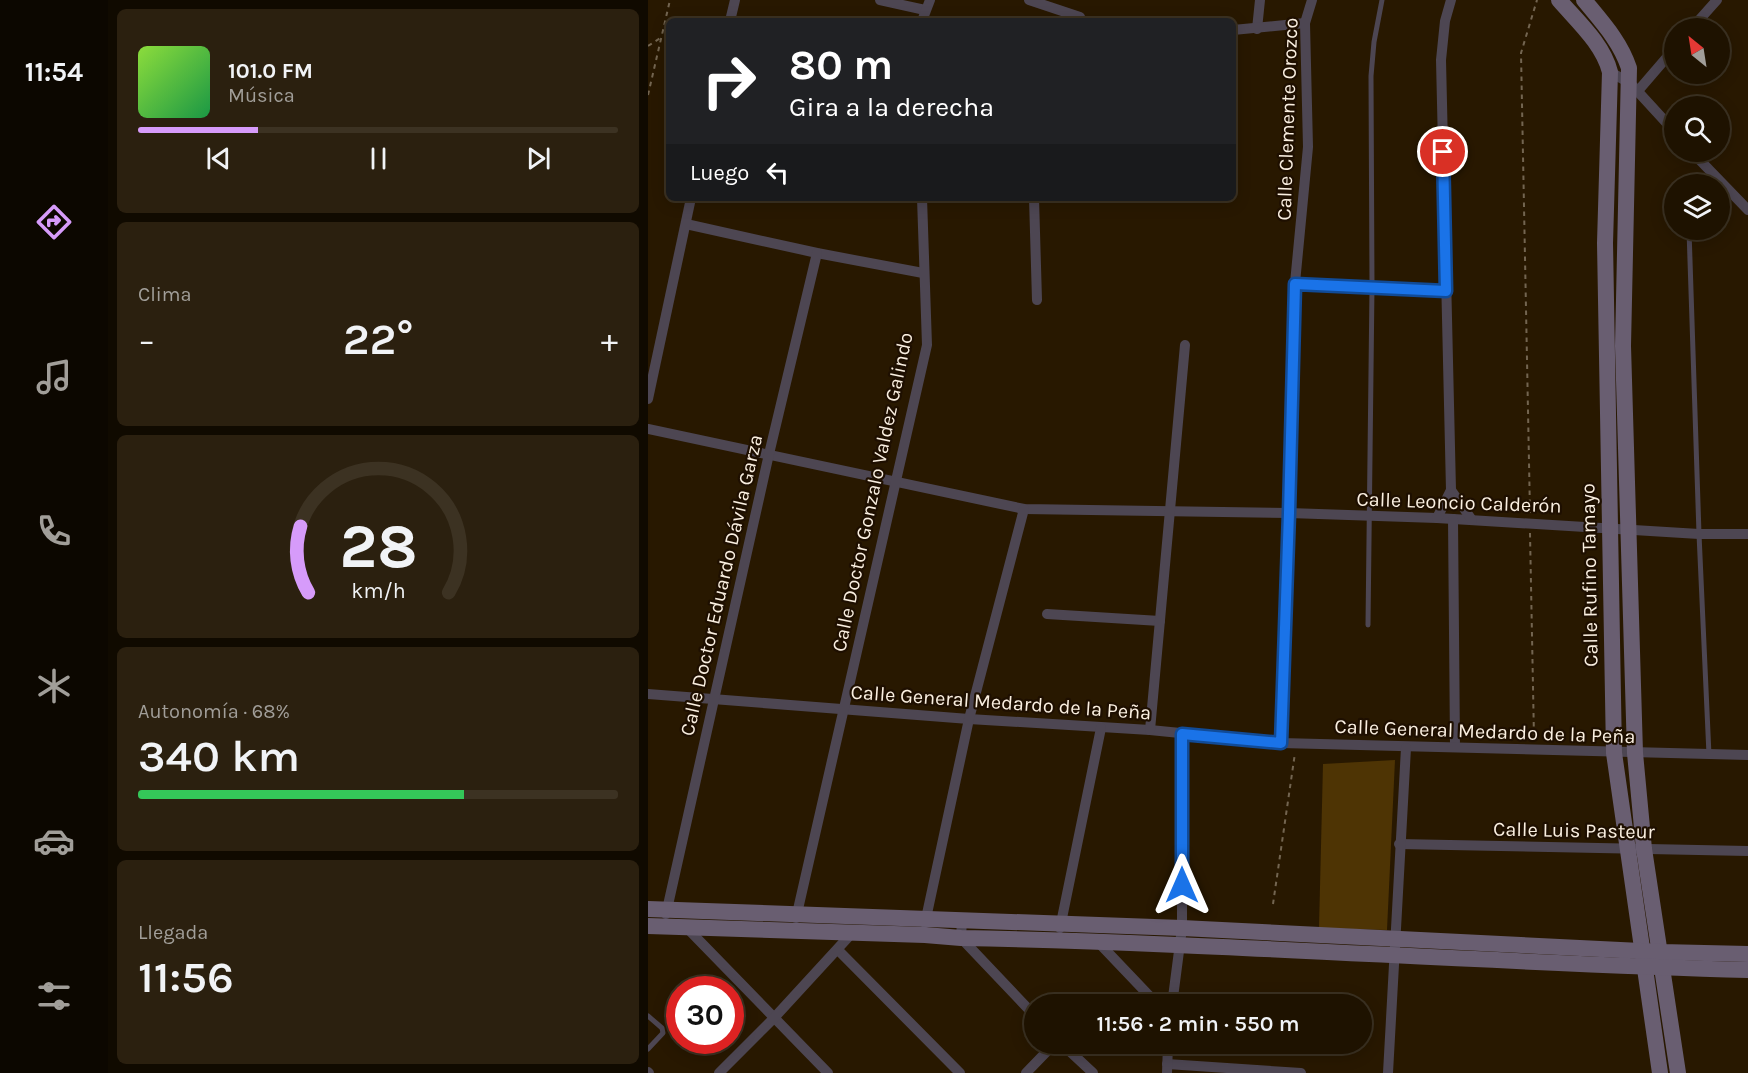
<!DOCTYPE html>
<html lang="es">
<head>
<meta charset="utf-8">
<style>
  body { margin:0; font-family:Karla,sans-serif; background:#2b200f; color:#f1f3f6; height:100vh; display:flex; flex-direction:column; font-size:22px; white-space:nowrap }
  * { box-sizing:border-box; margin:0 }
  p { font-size:20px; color:#a19e99 }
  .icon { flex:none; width:33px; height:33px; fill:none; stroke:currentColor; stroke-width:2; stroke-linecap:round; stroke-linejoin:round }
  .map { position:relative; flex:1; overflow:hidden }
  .drawer { display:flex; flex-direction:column; gap:9px; padding:9px; background:#100a00; width:540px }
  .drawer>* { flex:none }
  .guide { position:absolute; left:18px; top:18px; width:570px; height:183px; border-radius:9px; box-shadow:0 3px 15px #0003,0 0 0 2px #3c3222; background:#202124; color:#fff; overflow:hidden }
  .needle { width:39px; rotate:330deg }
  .tools { position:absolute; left:1016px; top:18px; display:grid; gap:12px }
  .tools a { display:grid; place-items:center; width:66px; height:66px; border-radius:50%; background:#1e1200; box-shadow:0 3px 15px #0003,0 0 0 2px #3c3222; font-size:30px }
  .speed { position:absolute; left:18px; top:976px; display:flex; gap:12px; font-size:30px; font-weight:700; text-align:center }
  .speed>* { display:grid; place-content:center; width:78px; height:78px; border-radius:50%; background:#1e1200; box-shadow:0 3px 15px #0003,0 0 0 2px #3c3222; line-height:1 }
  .speed .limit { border:9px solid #d22; background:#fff; color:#111 }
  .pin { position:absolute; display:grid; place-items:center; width:51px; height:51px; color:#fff; margin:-26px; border:3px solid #fff; border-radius:50%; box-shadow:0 2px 6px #0007 }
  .me { position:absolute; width:66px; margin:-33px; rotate:0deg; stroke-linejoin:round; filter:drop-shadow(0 0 4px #0008) }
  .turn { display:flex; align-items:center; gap:21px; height:126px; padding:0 24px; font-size:27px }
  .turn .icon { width:78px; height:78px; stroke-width:2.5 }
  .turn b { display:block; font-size:42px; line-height:51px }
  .then { display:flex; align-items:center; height:57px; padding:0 24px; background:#0003; gap:12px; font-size:22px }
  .big { font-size:45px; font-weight:600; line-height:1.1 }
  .drawer .card { flex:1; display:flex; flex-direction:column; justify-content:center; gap:9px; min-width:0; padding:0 21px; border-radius:9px; background:#2b200f }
  .drawer .dial { align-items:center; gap:0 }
  .dial svg { height:156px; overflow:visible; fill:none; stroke:#3c3222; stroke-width:7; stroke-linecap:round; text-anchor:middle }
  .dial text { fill:#f1f3f6; stroke:none }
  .song { display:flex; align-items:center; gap:18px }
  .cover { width:72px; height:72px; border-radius:9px; background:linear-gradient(135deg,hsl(90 70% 55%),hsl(140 70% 35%)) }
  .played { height:6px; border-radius:3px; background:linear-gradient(90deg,#d69bfa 25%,#3c3222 25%) }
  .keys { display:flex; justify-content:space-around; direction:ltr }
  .heat { display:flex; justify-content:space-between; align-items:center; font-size:33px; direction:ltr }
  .charge { height:9px; border-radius:4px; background:linear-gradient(90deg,#34c759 68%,#3c3222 0) }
  .trip { position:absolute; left:376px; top:994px; width:348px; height:60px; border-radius:30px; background:#1e1200; box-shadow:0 3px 15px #0003,0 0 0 2px #3c3222; font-weight:600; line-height:60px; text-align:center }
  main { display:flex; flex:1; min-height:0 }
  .dock { display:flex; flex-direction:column; width:108px; justify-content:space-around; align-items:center; background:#0c0700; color:#a19e99 }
  .dock .icon { width:42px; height:42px }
  .dock .active { color:#d69bfa }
  .dock b { font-size:27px; color:#f1f3f6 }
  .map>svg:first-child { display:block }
  .green { fill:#4e3404 }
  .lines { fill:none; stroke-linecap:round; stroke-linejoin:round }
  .path { stroke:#736550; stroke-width:2; stroke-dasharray:4.5 4.5; stroke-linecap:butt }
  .lane { stroke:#4d4652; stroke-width:5 }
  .street { stroke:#4d4652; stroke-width:10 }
  .secondary { stroke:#695e71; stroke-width:16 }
  .route-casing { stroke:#114b97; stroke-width:15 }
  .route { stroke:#1a73e8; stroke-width:10 }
  .labels { text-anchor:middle; stroke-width:4.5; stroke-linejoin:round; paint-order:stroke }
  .street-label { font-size:20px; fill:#faefe0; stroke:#1e0f00 }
</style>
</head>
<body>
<main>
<nav class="dock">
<b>11:54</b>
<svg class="icon active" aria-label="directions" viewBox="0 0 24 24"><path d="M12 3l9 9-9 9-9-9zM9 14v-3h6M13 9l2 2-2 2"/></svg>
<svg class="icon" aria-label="music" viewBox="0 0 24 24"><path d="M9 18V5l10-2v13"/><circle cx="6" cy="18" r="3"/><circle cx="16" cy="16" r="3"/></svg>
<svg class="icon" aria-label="phone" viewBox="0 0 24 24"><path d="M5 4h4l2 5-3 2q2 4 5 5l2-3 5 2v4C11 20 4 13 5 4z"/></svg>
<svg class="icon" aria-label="climate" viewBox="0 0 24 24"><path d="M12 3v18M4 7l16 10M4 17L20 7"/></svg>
<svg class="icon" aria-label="car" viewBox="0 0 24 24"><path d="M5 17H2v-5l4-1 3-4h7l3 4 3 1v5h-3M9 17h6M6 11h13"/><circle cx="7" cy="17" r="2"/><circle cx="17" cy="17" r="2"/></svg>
<svg class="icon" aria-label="filters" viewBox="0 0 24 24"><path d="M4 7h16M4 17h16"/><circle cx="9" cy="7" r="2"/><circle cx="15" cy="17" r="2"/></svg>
</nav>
<section class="drawer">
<div class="card">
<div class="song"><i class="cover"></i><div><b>101.0 FM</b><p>Música</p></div></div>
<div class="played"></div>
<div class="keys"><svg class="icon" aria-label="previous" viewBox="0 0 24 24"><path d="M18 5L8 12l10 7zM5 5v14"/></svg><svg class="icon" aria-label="pause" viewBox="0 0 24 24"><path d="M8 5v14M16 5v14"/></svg><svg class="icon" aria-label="next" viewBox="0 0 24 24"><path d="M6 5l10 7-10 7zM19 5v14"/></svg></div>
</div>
<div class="card"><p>Clima</p>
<div class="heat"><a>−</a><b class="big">22°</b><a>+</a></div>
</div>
<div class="card dial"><svg viewBox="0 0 100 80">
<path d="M14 69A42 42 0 1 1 86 69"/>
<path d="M14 69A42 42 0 0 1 10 35" stroke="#d69bfa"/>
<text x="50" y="56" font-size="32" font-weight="700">28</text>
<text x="50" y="72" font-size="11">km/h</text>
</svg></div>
<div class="card"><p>Autonomía · 68%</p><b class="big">340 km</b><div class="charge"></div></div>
<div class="card"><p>Llegada</p><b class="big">11:56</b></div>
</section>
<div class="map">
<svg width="1100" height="1073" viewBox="0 0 1100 1073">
  <rect width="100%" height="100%" fill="#281800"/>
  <path class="green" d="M747,760L739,930L671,928L675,764Z"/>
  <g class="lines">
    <g class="path">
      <path d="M0,46L14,37"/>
      <path d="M0,95L22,0"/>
      <path d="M882,513L873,53L889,0"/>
      <path d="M882,533L886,738"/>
      <path d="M625,904L647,753"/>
    </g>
    <g class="lane">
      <path d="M1041,230L1051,534L1061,755"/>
      <path d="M720,625L724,287L723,76L726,42L734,0"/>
      <path d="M0,1016L14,1028L15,1033L0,1049"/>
    </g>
    <g class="street">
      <path d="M232,0L277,10"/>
      <path d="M381,0L432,17"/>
      <path d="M82,21L87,0"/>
      <path d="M274,21L282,0"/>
      <path d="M1044,28L1069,0"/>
      <path d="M609,29L612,0"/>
      <path d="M585,30L657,23"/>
      <path d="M962,72L982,83L1026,131"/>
      <path d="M989,92L1026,49"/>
      <path d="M1044,152L1100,210"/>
      <path d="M386,198L389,300"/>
      <path d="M38,224L169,253L275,273"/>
      <path d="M647,283L799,291"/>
      <path d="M0,399L43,198"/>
      <path d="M0,429L376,509L641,513L789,518L1051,534H1100"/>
      <path d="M803,490L824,520"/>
      <path d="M789,518L803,490L793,60L797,21L803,0"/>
      <path d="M805,519L807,747"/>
      <path d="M399,614L512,621"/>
      <path d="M0,694L321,719L502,730L633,743L1100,755"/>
      <path d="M502,730L537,345"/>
      <path d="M633,743L641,513L647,283L660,147L657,23L664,0"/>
      <path d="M751,844L1100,851"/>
      <path d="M18,914L121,454L169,253"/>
      <path d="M148,918L279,345L274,198"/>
      <path d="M314,920L313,938L387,1016"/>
      <path d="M277,923L321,719L376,509"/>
      <path d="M38,927L180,1073"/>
      <path d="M412,928L453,728"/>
      <path d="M450,942L510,1005"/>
      <path d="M190,950L312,1073"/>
      <path d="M524,1005L534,928V734"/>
      <path d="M414,1044L445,1073"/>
      <path d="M519,1064L653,1073"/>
      <path d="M0,1072L1,1073"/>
      <path d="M71,1073L126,1018L204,933"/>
      <path d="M378,1073L406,1044"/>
      <path d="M519,1073L520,1044"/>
      <path d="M740,1073L758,748"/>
    </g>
    <g class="secondary">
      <path d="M911,0C930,22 955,44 962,72L957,243L966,753L1012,1073"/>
      <path d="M936,0C954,22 972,41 981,68L975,346L987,753L996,849L1030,1073"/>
      <path d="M0,909L534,928L1013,952L1100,954"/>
      <path d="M0,926L277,935L313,938C575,943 837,963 1100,970"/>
    </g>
  </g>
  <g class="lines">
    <g class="route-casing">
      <path id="route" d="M534,885V734L633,743L641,513L647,284L798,291L795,152"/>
    </g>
    <use href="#route" class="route"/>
  </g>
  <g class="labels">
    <g class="street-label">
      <text transform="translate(639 119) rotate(-88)" y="7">Calle Clemente Orozco</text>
      <text transform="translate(224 492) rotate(-78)" y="7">Calle Doctor Gonzalo Valdez Galindo</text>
      <text transform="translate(811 502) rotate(2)" y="7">Calle Leoncio Calderón</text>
      <text transform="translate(941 575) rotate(-91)" y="7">Calle Rufino Tamayo</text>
      <text transform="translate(73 585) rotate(-77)" y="7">Calle Doctor Eduardo Dávila Garza</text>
      <text transform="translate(353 702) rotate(4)" y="7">Calle General Medardo de la Peña</text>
      <text transform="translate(837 731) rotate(2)" y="7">Calle General Medardo de la Peña</text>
      <text transform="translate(926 830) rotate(1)" y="7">Calle Luis Pasteur</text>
    </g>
  </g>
</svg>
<div class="tools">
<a><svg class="needle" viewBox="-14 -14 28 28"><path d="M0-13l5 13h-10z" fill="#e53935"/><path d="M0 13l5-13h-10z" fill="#a19e99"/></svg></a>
<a><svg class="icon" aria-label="search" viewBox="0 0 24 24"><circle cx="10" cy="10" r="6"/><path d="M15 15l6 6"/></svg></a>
<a><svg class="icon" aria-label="layers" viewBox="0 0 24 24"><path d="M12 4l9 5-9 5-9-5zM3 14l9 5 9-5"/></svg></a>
</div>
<div class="speed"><div class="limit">30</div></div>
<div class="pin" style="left:795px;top:152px;background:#d93025"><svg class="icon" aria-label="arrive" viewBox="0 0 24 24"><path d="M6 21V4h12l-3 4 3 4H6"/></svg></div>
<svg class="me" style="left:534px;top:885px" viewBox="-20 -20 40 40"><path d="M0-17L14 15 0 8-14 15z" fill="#1a73e8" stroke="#fff" stroke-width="4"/></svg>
<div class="trip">11:56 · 2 min · 550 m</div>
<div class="guide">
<div class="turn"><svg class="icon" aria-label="right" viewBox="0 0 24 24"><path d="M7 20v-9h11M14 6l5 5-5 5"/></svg><div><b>80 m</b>Gira a la derecha</div></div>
<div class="then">Luego<svg class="icon" aria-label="left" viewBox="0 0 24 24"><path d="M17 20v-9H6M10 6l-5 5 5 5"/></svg></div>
</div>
</div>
</main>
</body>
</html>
